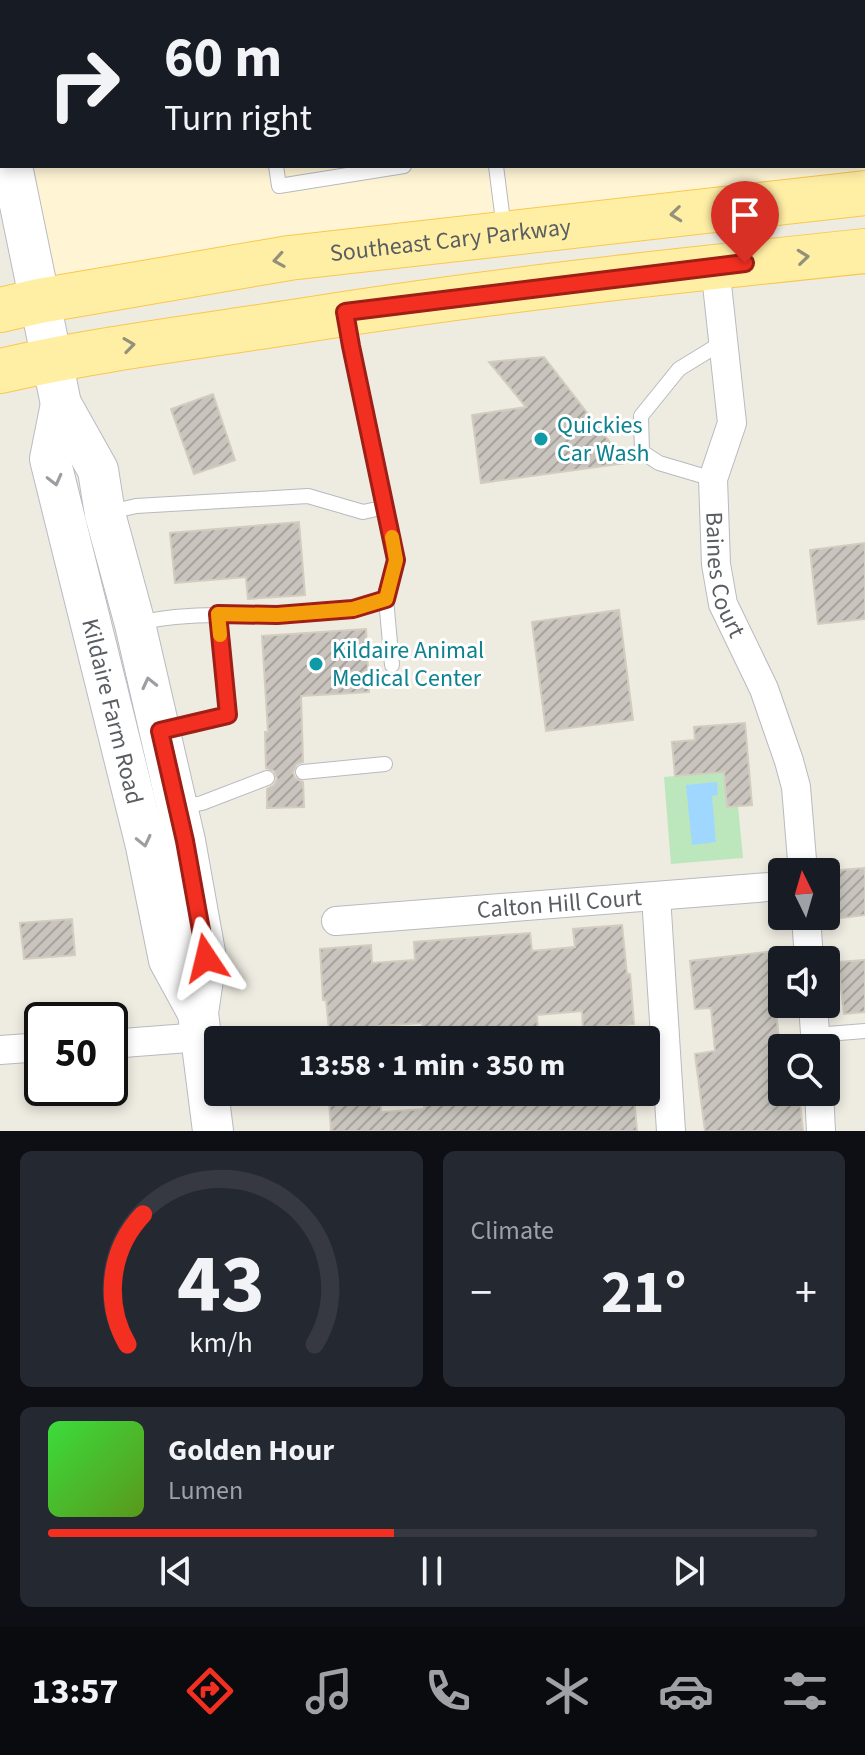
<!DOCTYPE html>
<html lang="en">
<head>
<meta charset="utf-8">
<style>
  body { margin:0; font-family:"Source Sans 3",sans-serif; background:#242831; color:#f1f3f6; height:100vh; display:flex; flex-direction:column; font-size:30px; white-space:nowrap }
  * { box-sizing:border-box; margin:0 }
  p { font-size:26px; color:#9ea1a6 }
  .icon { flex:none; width:44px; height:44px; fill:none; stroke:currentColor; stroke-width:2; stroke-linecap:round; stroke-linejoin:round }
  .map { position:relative; height:1131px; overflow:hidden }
  .drawer { display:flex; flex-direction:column; gap:20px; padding:20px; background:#0d0f14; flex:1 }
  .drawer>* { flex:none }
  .top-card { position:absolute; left:0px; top:0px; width:866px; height:168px; box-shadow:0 4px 12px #0003; background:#171b24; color:#f1f3f6; overflow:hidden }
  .needle { width:52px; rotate:355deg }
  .tools { position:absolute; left:768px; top:858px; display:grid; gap:16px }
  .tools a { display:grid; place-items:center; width:72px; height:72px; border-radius:8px; background:#171b24; box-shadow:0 4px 12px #0003; font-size:40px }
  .speed { position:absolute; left:24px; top:1002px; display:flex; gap:16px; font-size:40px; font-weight:700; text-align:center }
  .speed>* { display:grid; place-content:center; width:104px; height:104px; border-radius:50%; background:#171b24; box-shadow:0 4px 12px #0003; line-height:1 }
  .speed .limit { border:4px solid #111; border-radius:12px; background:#fff; color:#111 }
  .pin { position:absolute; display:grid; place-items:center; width:68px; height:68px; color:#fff; margin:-82px -34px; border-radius:50% 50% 50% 0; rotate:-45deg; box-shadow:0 0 8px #0007 }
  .pin .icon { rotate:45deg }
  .me { position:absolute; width:88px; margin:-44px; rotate:350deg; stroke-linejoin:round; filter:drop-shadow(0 0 6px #0008) }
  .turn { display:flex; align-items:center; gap:28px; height:168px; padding:0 32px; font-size:36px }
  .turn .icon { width:104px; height:104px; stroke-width:2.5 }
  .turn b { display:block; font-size:56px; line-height:68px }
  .big { font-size:60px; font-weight:700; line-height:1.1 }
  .drawer .card { flex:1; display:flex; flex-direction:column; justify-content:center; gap:12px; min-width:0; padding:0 28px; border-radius:12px; background:#242831 }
  .drawer .dial { align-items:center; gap:0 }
  .dial svg { height:208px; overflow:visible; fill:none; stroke:#363941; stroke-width:7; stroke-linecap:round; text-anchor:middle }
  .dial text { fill:#f1f3f6; stroke:none }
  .song { display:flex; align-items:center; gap:24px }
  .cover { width:96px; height:96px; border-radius:12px; background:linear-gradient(135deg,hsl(120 70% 55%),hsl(90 70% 35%)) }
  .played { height:8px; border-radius:4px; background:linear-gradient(90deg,#f32f21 45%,#363941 45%) }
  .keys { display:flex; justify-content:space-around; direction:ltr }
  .heat { display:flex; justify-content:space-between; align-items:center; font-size:44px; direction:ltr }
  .drawer .tiles { flex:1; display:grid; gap:20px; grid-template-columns:1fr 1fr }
  .card:last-child { grid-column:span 2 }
  .trip { position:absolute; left:204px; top:1026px; width:456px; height:80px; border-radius:8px; background:#171b24; box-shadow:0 4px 12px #0003; font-weight:700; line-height:80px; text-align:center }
  .dock { display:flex; height:128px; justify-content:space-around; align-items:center; background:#090b0e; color:#9ea1a6 }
  .dock .icon { width:56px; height:56px }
  .dock .current { color:#f32f21 }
  .dock b { font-size:36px; color:#f1f3f6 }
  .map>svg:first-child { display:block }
  .commercial { fill:#fff5d5 }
  .green { fill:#bce7bc }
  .water { fill:#a0d7ff }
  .building { fill:url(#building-hatch); stroke:#d3ccbf; stroke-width:2 }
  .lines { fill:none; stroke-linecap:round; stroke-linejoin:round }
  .service-casing { stroke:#b7babf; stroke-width:16 }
  .minor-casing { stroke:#b7babf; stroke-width:30 }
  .secondary-casing { stroke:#b7bbc1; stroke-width:42 }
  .primary-casing { stroke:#fac74e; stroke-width:46 }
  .service { stroke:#fff; stroke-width:14 }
  .minor { stroke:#fff; stroke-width:28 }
  .secondary { stroke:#fff; stroke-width:40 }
  .primary { stroke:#ffefa5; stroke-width:44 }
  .oneway { stroke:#94917a }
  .oneway2 { stroke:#9c9ea1 }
  .route-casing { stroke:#9e1f15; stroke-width:20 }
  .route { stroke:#f32f21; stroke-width:14 }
  .slow { stroke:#f59e0b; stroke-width:14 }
  .culture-dot { fill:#0f9aa8; stroke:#fff; stroke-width:3 }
  .labels { text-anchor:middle; stroke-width:6; stroke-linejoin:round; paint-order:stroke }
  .street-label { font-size:24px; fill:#5a5e63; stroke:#fff }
  .culture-label { font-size:24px; fill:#0d838f; stroke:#fff; text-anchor:start }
</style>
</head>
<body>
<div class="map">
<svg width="865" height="1131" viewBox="0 0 865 1131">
  <defs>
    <pattern id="building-hatch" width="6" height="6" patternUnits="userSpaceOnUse" patternTransform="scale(2)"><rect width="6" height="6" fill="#c9c5be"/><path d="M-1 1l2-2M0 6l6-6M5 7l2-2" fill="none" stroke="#a6a39e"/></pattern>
  </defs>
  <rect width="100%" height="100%" fill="#eeebe1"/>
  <path class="commercial" d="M0,0H865V193L39,301L12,166H864V2H2V114L0,104Z"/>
  <path class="green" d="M724,772L727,807L738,806L743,858L671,864L664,777Z"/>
  <path class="water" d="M717,782L718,795L712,796L716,842L692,845L686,785Z"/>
  <g class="building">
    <path d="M544,357L626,463L481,483L472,415L526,407L489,362Z"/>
    <path d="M213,394L235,460L194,474L171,409Z"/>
    <path d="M299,522L305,595L248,599L246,577L175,583L170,533Z"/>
    <path d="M865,543V619L818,624L810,550Z"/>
    <path d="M619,610L633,720L546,731L532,622Z"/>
    <path d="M366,629L369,692L301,696L303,762L297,764L293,772L295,778L303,782L304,807L267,808V789L274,785L277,779L274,771L266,768L265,732H268L262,636Z"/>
    <path d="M745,723L752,805L727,807L724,772L675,776L672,742L695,740L694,727Z"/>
    <path d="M865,868V915L834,919L829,871Z"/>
    <path d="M72,919L75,955L24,959L20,923Z"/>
    <path d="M622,925L627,974H630L634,1024L583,1028L582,1011L537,1015L538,1031L423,1040L422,1023L378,1026L379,1040H330L326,1000H323L320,949L371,945L372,963L415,960L414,942L530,933L532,951L575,947L573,929Z"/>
    <path d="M782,950V1003L775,1004L780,1047H782V1092H799L803,1131H705L695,1054L715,1051L711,1008L695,1009L690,961Z"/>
    <path d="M865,960V1012L844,1014L838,962Z"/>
    <path d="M423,1092H541V1100L585,1096V1092H628V1096H634L637,1131H331L329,1099L380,1095L381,1112L424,1109Z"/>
  </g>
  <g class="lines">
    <g class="service-casing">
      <g id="service">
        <path d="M0,0H1"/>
        <path d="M249,0V2"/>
        <path d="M470,0V2"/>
        <path d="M829,0V2"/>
        <path d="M71,2L83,0"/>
        <path d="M276,166L279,186L404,166"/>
        <path d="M496,166L504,229"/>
        <path d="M713,479L659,463L642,452L641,416L679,369L723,342"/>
        <path d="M106,513L136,506L308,496L363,512L386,507"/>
        <path d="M386,599L392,665"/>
        <path d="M138,623C183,612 229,616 275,615C312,615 350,610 386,599L396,560L346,317"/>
        <path d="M160,731L228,715L218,614"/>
        <path d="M303,772L385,764"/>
        <path d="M178,808L202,803L267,778"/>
        <path d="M815,1035L865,1031"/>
      </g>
    </g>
    <g class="minor-casing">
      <g id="minor">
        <path id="s1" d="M715,266L732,423L713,479L716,564L723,604L764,689L789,761L796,787L803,872"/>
        <path d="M656,896L671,1131"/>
        <path d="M806,916L809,960"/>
        <path id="s2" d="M336,921L782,886"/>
        <path d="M813,1004L816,1048"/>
        <path d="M110,1044L201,1037"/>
        <path d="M0,1050L42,1047"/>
        <path d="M819,1092L821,1131"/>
      </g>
    </g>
    <g class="secondary-casing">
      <g id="secondary">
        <path d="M0,104L2,114"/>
        <path d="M12,166L61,404L98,470L105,514L135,624L185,841L206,958L198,1013L213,1131"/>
        <path id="s3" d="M61,404L50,459L146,846L169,960L198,1013"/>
      </g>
    </g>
    <g class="primary-casing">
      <g id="primary">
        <path id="s4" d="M0,310L39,301L289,258L865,193"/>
        <path d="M0,371C97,349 195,337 293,322C483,291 674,271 865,251"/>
      </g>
    </g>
    <use href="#service" class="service"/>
    <use href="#minor" class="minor"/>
    <use href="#secondary" class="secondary"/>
    <use href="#primary" class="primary"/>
  </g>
  <defs><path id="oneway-chevron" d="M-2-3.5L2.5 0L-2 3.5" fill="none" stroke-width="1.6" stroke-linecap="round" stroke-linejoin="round" transform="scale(2)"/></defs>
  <g class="oneway">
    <use href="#oneway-chevron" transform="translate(676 214) rotate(174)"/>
    <use href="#oneway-chevron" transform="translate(803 257) rotate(-6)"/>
    <use href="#oneway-chevron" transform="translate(279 260) rotate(171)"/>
    <use href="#oneway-chevron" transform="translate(129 345) rotate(-8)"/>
  </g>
  <g class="oneway2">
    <use href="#oneway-chevron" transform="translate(55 480) rotate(76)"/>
    <use href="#oneway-chevron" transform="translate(149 683) rotate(-103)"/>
    <use href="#oneway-chevron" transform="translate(144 841) rotate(77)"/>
  </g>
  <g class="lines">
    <g class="route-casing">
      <path id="route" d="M206,958L185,841L160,731L228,715L218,614L277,615L353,609L386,599L396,560L351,346L345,312L745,263"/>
    </g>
    <use href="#route" class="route"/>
    <path class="slow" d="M220,635L218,614L277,615L353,609L386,599L396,560L392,537"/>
  </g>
  <g class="culture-dot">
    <circle cx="541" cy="439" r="8"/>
    <circle cx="316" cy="664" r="8"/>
  </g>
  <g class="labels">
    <g class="street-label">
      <text dy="8" stroke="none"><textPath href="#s4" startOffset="456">Southeast Cary Parkway</textPath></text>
      <text dy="8" stroke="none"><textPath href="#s1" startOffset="314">Baines Court</textPath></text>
      <text dy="8" stroke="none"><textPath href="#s3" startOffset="316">Kildaire Farm Road</textPath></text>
      <text dy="8" stroke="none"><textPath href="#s2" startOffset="224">Calton Hill Court</textPath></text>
    </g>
    <g class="culture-label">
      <text x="557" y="433">Quickies<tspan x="557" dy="28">Car Wash</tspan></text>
      <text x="332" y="658">Kildaire Animal<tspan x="332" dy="28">Medical Center</tspan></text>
    </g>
  </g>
</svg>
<div class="tools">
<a><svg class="needle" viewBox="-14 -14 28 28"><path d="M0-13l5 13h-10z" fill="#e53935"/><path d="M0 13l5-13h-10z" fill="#9ea1a6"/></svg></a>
<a><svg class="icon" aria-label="sound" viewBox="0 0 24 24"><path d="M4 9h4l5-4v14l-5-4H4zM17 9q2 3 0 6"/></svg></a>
<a><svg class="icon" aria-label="search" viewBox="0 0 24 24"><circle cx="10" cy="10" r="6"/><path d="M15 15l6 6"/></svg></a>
</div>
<div class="speed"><div class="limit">50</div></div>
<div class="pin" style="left:745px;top:263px;background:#d93025"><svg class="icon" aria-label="arrive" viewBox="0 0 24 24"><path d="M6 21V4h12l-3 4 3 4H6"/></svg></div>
<svg class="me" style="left:206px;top:958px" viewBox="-20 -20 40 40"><path d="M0-17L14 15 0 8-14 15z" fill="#f32f21" stroke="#fff" stroke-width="4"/></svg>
<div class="trip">13:58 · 1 min · 350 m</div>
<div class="top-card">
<div class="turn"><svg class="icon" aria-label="right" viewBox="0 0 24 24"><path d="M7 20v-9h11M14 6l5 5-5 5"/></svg><div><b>60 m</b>Turn right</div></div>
</div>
</div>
<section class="drawer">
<div class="tiles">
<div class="card dial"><svg viewBox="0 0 100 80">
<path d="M14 69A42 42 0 1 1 86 69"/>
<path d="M14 69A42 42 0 0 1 20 19" stroke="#f32f21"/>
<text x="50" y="56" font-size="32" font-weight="700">43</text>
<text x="50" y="72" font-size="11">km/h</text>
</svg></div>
<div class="card"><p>Climate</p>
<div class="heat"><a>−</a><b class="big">21°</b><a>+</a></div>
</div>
<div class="card">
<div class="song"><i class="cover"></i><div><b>Golden Hour</b><p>Lumen</p></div></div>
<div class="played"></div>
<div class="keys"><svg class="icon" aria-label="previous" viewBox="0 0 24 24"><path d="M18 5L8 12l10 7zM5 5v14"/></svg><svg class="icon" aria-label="pause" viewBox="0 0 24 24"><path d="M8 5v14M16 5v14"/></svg><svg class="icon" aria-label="next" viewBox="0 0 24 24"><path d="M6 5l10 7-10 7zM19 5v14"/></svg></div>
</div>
</div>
</section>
<nav class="dock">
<b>13:57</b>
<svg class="icon current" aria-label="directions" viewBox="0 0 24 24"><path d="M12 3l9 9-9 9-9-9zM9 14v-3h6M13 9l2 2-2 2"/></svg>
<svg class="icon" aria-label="music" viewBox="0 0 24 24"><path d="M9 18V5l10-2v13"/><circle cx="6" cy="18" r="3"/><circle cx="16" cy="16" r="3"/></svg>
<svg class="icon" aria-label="phone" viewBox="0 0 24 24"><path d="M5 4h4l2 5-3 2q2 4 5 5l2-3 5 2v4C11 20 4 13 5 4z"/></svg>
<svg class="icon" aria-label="climate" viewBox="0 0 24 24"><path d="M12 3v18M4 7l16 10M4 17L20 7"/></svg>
<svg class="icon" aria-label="car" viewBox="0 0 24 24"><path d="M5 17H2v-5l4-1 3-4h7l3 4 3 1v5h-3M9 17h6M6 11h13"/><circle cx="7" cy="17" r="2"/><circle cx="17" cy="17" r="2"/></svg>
<svg class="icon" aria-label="filters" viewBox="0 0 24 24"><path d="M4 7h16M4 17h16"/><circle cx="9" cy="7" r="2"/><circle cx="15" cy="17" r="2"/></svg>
</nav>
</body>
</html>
